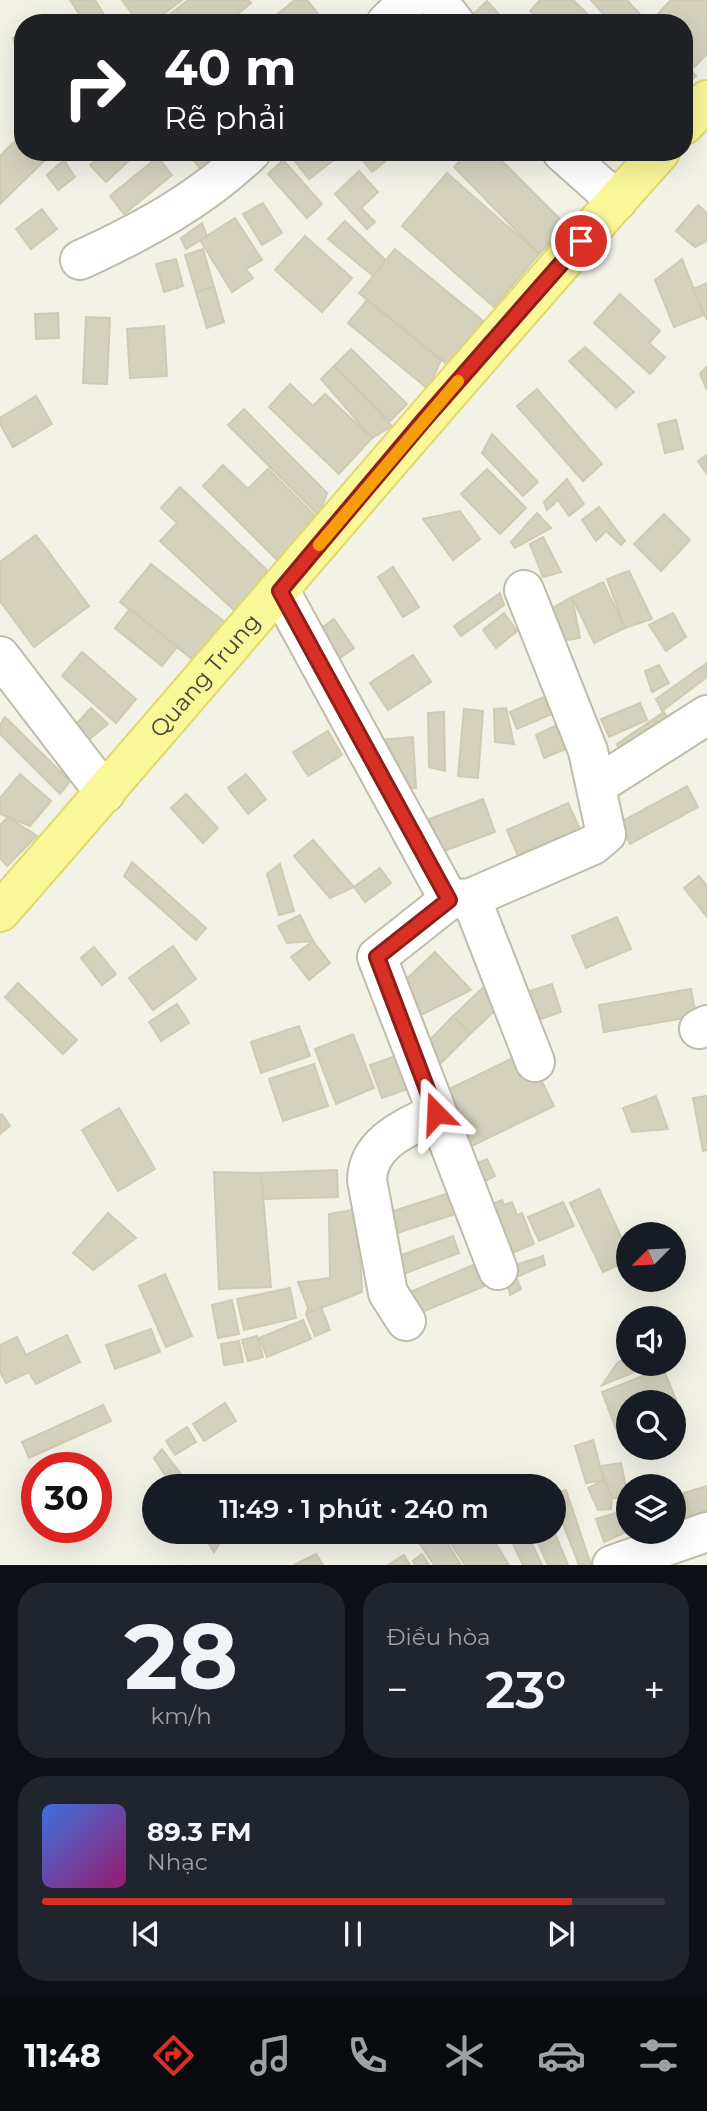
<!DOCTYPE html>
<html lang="vi">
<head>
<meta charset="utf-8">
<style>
  body { margin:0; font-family:Montserrat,sans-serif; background:#20242c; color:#f1f3f6; height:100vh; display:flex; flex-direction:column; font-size:26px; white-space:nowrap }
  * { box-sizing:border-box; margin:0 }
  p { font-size:23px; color:#9ea1a6 }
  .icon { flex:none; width:38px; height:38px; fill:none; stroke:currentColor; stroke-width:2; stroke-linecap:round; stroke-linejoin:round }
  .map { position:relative; height:1565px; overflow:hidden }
  .sheet { display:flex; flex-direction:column; gap:18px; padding:18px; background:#0d0f14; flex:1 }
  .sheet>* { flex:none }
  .top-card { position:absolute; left:14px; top:14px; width:679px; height:147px; border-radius:28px; box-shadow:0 7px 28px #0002; background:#202124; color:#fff; overflow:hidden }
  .needle { width:46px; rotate:246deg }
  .tools { position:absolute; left:616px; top:1222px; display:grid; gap:14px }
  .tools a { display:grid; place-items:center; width:70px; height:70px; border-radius:50%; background:#171b24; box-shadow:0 7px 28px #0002; font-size:35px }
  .speed { position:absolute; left:21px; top:1452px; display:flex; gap:14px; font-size:35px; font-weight:700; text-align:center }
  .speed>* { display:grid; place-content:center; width:91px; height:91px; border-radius:50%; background:#171b24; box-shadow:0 7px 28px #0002; line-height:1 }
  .speed .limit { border:10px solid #d22; background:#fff; color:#111 }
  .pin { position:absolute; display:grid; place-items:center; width:60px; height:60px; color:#fff; margin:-30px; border:4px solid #fff; border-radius:50%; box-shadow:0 2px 7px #0007 }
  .me { position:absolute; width:77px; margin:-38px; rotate:339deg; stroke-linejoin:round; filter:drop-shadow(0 0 5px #0008) }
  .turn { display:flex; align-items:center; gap:24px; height:147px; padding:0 35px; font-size:32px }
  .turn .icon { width:91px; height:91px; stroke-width:2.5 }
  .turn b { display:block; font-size:49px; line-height:60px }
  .big { font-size:52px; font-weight:600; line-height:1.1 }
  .sheet .tile { flex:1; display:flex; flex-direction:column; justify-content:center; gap:10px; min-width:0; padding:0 24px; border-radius:28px; background:#20242c }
  .sheet .dial { align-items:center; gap:0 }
  .dial b { font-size:91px; line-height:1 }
  .song { display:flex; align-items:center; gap:21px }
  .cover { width:84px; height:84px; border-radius:10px; background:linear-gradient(135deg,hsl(220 70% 55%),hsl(320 70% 35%)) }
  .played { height:7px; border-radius:4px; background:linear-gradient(90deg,#d93025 85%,#363941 85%) }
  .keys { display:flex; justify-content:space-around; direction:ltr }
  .heat { display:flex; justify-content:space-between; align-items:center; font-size:38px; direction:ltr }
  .sheet .tiles { flex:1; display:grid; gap:18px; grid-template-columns:1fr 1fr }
  .tile:last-child { grid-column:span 2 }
  .trip { position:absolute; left:142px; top:1474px; width:424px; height:70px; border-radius:35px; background:#171b24; box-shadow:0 7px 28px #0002; font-weight:600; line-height:70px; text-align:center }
  .dock { display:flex; height:112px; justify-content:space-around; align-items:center; background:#090b0e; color:#9ea1a6 }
  .dock .icon { width:49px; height:49px }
  .dock .current { color:#d93025 }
  .dock b { font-size:32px; color:#f1f3f6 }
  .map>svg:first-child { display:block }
  .building { fill:#d4d1bd; stroke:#cfcab0; stroke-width:2 }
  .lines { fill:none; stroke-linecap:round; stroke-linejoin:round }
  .minor-casing { stroke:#bebcaa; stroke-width:42 }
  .major-casing { stroke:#dfd969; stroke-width:42 }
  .minor { stroke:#fff; stroke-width:38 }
  .major { stroke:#faf799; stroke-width:38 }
  .route-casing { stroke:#8d1f18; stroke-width:18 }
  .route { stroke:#d93025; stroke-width:12 }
  .slow { stroke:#f59e0b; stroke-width:12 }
  .labels { text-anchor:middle; stroke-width:6; stroke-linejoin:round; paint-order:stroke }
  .street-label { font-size:23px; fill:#464436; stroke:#fff }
</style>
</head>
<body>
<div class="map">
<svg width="707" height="1565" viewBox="0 0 707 1565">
  <rect width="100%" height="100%" fill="#f3f2e7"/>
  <g class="building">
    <path d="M70,0H95L109,23H85Z"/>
    <path d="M122,0H182L152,23H139Z"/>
    <path d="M188,0H248L251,3L227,23H159Z"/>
    <path d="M295,0H307L324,21L272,23L270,20Z"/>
    <path d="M540,0H573L597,23H542L530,11Z"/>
    <path d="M591,0H627L648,23H611Z"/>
    <path d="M671,0H707V54L694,67L684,58V23H649Z"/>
    <path d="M487,1L507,23H464Z"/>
    <path d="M23,34V68L13,38Z"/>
    <path d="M684,63L696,76L684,87Z"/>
    <path d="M20,136L23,152H36L44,161L0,204V156Z"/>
    <path d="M104,152H138L106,182L90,165Z"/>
    <path d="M187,152H215L222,161L209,179Z"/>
    <path d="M294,152H342L343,153L309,179L290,155Z"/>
    <path d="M356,152H396L372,172Z"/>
    <path d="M468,152H493L567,226L539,254L454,167Z"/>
    <path d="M158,157L172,175L124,214L110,196Z"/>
    <path d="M64,160L75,177L58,190L47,175Z"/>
    <path d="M283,160L322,204L307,218L268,174Z"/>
    <path d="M359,171L378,192L361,208L375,222L367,229L335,194Z"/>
    <path d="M447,173L539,254L494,307L402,226Z"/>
    <path d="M263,203L282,233L262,245L243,214Z"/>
    <path d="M698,205L707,213V241L695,247L676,231Z"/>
    <path d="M42,209L57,229L31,249L16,229Z"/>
    <path d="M235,218L262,260L246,269L253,278L232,292L200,240Z"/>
    <path d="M345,221L399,273L388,288L328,239Z"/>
    <path d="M202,223L207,236L186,249L181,238Z"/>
    <path d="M305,236L352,278L322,312L275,270Z"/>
    <path d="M203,249L214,287L196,292L185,255Z"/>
    <path d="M395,249L483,321L448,365L359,293Z"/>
    <path d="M176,259L183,286L164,292L156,264Z"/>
    <path d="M682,259L704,315L674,327L655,280Z"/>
    <path d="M707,283V320L693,289Z"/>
    <path d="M214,287L224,322L207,328L196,292Z"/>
    <path d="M620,294L660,331L649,343L665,357L650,374L594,323Z"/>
    <path d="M367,300L441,360L428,389L348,323Z"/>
    <path d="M58,313L59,338L36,339L35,314Z"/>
    <path d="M86,317L110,318L107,384L83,383Z"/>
    <path d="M164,326L167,376L130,378L127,329Z"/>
    <path d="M585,347L634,392L616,408L569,361Z"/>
    <path d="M351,349L407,404L390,421L334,366Z"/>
    <path d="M334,366L392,426L372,438L321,379Z"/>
    <path d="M707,366V390L700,374Z"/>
    <path d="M290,384L313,406L325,394L372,438L339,474L269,407Z"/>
    <path d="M537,389L602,464L583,481L517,406Z"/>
    <path d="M36,396L52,424L13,447L0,424V418Z"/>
    <path d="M244,409L327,493L319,516L228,425Z"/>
    <path d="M676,420L683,449L665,453L658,424Z"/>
    <path d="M492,434L538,482L523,496L482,453Z"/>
    <path d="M707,455V474L698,461Z"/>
    <path d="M223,465L248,489L268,469L319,520L278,561L203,486Z"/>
    <path d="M487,469L526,508L500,534L461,494Z"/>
    <path d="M567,479L584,504L569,516L558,500L547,510L544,502Z"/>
    <path d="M180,487L270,573L234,610L160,541L177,523L161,508Z"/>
    <path d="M599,507L625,541L621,545L606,531L596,541L582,520Z"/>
    <path d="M460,511L480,539L453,560L423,519Z"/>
    <path d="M537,513L551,528L515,548L511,542Z"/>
    <path d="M664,514L690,540L661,571L634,544Z"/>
    <path d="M36,535L89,606L34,647L0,601V562Z"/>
    <path d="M543,537L561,572L543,577L530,544Z"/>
    <path d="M151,564L227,624L197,663L120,602Z"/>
    <path d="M393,567L419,607L403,617L378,577Z"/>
    <path d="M629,571L652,619L625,628L607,579Z"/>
    <path d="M603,582L625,628L594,643L572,597Z"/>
    <path d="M500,593L504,605L461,636L454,626Z"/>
    <path d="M572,597L580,638L549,643L543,613Z"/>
    <path d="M130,609L177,647L162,666L115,628Z"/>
    <path d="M504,613L517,631L496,648L483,630Z"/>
    <path d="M673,613L686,637L666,651L649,625Z"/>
    <path d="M334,619L354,648L340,658L320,629Z"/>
    <path d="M82,652L136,699L116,723L62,676Z"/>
    <path d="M413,655L431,682L388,710L370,683Z"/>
    <path d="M707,663V677L662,711L656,699Z"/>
    <path d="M659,665L669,683L652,692L645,671Z"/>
    <path d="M544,697L552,714L517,729L510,712Z"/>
    <path d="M640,703L647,720L609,737L601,719Z"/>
    <path d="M91,708L108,724L80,747L66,735Z"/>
    <path d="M506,708L514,744L495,742L494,709Z"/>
    <path d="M464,709L483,711L478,778L458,776Z"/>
    <path d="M444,712L445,771L429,767L428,713Z"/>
    <path d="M664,712L676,731L624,765L617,744Z"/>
    <path d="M5,717L70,781L60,794L0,734V725Z"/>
    <path d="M561,723L573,746L544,758L536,735Z"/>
    <path d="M328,731L342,755L308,776L293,752Z"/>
    <path d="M413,737L416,788L391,789L368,741Z"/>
    <path d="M20,774L51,801L30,826L0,814V798Z"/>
    <path d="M246,774L266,799L248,814L228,788Z"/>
    <path d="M687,786L698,807L630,844L619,823Z"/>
    <path d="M186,794L218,828L203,843L171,808Z"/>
    <path d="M483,799L495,832L442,852L429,819Z"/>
    <path d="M568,803L580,829L518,856L507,830Z"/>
    <path d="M8,817L37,836L7,866L0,858V825Z"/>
    <path d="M313,840L354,887L330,898L294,856Z"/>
    <path d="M132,862L206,928L196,940L124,876Z"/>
    <path d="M280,864L294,911L279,915L267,874Z"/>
    <path d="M380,868L391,883L365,902L354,887Z"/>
    <path d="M699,876L707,886V917L684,888Z"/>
    <path d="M300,915L313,941L287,943L278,926Z"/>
    <path d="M617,917L631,949L586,968L572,936Z"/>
    <path d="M313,941L330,963L309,980L291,957Z"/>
    <path d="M173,946L196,979L153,1010L129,978Z"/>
    <path d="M94,947L116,974L102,985L81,958Z"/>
    <path d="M435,952L471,990L413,1019L397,988Z"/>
    <path d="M18,983L77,1040L63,1054L5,997Z"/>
    <path d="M552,984L561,1012L524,1025L514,996Z"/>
    <path d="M486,985L503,1003L470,1034L453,1016Z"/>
    <path d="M691,989L696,1016L604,1032L599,1005Z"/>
    <path d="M177,1004L189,1023L161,1041L149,1022Z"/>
    <path d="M453,1016L470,1034L441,1063L424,1046Z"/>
    <path d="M299,1026L310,1056L261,1073L251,1042Z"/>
    <path d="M353,1034L374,1088L336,1104L315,1049Z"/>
    <path d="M527,1051L554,1106L472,1146L445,1091Z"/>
    <path d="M401,1054L413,1087L382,1098L370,1065Z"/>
    <path d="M314,1064L328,1106L283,1121L269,1079Z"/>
    <path d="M656,1096L668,1129L632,1132L623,1108Z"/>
    <path d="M707,1096V1150L703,1151L693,1098Z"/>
    <path d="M119,1108L155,1169L118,1191L82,1130Z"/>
    <path d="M2,1114L10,1126L0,1134V1115Z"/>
    <path d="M487,1159L495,1176L475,1186L467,1168Z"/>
    <path d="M337,1170L338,1197L262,1199L261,1173Z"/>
    <path d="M214,1172L261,1173L271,1287L219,1289Z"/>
    <path d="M599,1189L628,1252V1261L603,1272L570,1203Z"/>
    <path d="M449,1193L455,1214L385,1237L378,1216Z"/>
    <path d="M502,1200L504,1205L512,1202L517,1215L522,1213L534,1244L505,1256L486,1206Z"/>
    <path d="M563,1202L574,1226L539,1241L528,1217Z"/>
    <path d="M358,1209L362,1292L306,1314L308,1308L298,1282L330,1278L329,1214Z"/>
    <path d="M108,1213L136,1238L93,1270L73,1253Z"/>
    <path d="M453,1236L459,1253L398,1276L391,1259Z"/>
    <path d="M543,1256L545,1265L516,1277L521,1289L510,1295L504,1269Z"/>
    <path d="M487,1259L497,1281L405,1319L396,1298Z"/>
    <path d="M165,1274L192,1336L166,1347L139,1286Z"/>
    <path d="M290,1288L296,1318L244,1330L237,1299Z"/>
    <path d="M232,1300L239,1334L218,1338L212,1305Z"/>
    <path d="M321,1307L330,1330L315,1336L306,1314Z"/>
    <path d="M303,1320L311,1339L267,1357L259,1338Z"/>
    <path d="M151,1329L160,1352L115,1369L106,1345Z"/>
    <path d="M67,1335L80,1362L36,1384L29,1372L6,1383L0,1372V1345L17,1337L26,1355Z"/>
    <path d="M257,1336L263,1357L248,1361L242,1340Z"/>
    <path d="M239,1341L243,1362L224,1365L221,1344Z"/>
    <path d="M628,1358V1363H657L602,1385L618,1362Z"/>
    <path d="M663,1368L678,1405L674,1406V1402H628V1424L616,1429L602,1392Z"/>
    <path d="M225,1403L236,1421L204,1441L193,1424Z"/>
    <path d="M103,1405L111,1421L29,1458L22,1442Z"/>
    <path d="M187,1427L196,1442L175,1455L166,1441Z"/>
    <path d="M593,1440L604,1480L586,1483L575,1446Z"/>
    <path d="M162,1449L190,1486H172L154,1458Z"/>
    <path d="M621,1463L628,1497V1499L612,1498L600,1466Z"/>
    <path d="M604,1480L612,1498L611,1509L598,1510L588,1488Z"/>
    <path d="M707,1486V1524L697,1528L684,1493Z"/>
    <path d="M566,1490L591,1565H579L553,1498V1494Z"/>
    <path d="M684,1493L695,1532L674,1531V1499Z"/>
    <path d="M628,1503V1523H627L620,1506Z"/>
    <path d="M616,1513L624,1533L604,1542L596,1519Z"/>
    <path d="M553,1529L568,1565H548L533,1531Z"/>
    <path d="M201,1531H223L225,1534L214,1552Z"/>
    <path d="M440,1531L461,1565H434L413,1533Z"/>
    <path d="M443,1531H488L509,1565H465Z"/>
    <path d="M507,1531H526L542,1565H523Z"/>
    <path d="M316,1554L323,1565H294Z"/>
    <path d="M422,1554L429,1565H415L413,1561Z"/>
    <path d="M404,1555L410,1565H388Z"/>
  </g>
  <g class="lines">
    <g class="minor-casing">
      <g id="minor">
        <path d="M437,0L455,23"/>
        <path d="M386,23L409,0"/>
        <path d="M562,152L617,201"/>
        <path d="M80,260C143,231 201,200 251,152"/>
        <path d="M280,591L449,900"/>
        <path d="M0,656L105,793"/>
        <path d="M596,786L707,715"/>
        <path d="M471,898L535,1062"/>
        <path d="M699,1029L707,1025"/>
        <path d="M498,1270L377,957L449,900L471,898L593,845L606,834L588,751L524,590"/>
        <path d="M406,1321L388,1293L367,1180C368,1142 406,1128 436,1113"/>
        <path d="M612,1565L707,1532"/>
      </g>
    </g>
    <g class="major-casing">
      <g id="major">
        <path d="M684,125L707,100"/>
        <path id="s1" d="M0,912C221,660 436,402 660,152"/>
      </g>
    </g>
    <use href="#minor" class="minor"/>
    <use href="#major" class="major"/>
  </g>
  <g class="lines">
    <g class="route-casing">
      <path id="route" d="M436,1113L377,957L449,900L280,591L423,421L581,241"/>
    </g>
    <use href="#route" class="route"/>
    <path class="slow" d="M319,545L458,381"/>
  </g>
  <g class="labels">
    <g class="street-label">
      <text dy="8" stroke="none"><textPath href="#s1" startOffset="313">Quang Trung</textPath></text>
    </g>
  </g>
</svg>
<div class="tools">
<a><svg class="needle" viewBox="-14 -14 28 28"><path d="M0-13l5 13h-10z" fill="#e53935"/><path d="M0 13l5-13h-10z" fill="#9ea1a6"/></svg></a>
<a><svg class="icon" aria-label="sound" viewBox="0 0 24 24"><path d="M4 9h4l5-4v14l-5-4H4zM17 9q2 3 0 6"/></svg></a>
<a><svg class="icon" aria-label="search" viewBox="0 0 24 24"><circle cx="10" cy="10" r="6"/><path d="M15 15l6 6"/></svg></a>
<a><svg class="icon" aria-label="layers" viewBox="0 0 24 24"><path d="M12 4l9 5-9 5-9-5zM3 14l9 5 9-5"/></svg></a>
</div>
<div class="speed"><div class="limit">30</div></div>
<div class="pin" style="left:581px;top:241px;background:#d93025"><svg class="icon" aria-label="arrive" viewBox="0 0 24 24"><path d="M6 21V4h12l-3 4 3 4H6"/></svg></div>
<svg class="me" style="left:436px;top:1113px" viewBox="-20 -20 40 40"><path d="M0-17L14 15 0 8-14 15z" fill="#d93025" stroke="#fff" stroke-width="4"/></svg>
<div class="trip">11:49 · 1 phút · 240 m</div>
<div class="top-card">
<div class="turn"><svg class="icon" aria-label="right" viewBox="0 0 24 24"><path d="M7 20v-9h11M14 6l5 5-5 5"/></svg><div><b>40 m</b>Rẽ phải</div></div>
</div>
</div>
<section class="sheet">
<div class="tiles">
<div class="tile dial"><b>28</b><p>km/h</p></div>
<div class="tile"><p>Điều hòa</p>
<div class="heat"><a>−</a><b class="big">23°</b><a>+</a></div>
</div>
<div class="tile">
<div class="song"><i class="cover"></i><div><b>89.3 FM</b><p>Nhạc</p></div></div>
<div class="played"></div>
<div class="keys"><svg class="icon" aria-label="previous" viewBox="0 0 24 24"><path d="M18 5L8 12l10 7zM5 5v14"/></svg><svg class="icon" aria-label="pause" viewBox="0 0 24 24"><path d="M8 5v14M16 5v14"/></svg><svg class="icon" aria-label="next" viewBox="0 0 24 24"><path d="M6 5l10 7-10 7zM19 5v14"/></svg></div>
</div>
</div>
</section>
<nav class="dock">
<b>11:48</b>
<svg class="icon current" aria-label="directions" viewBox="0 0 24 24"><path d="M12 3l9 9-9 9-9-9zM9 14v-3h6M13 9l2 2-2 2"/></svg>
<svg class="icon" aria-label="music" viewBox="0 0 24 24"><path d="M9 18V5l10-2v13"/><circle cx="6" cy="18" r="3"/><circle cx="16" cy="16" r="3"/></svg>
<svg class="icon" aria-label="phone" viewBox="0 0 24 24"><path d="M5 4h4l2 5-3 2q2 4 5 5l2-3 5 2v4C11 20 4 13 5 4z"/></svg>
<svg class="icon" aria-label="climate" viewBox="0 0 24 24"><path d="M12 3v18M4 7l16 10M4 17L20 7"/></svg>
<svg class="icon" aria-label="car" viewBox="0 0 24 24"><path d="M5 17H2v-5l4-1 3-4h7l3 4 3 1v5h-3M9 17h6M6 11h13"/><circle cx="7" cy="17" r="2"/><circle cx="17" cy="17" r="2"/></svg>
<svg class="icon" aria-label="filters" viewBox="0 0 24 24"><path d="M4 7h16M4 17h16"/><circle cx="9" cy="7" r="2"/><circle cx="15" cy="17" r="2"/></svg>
</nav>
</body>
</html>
